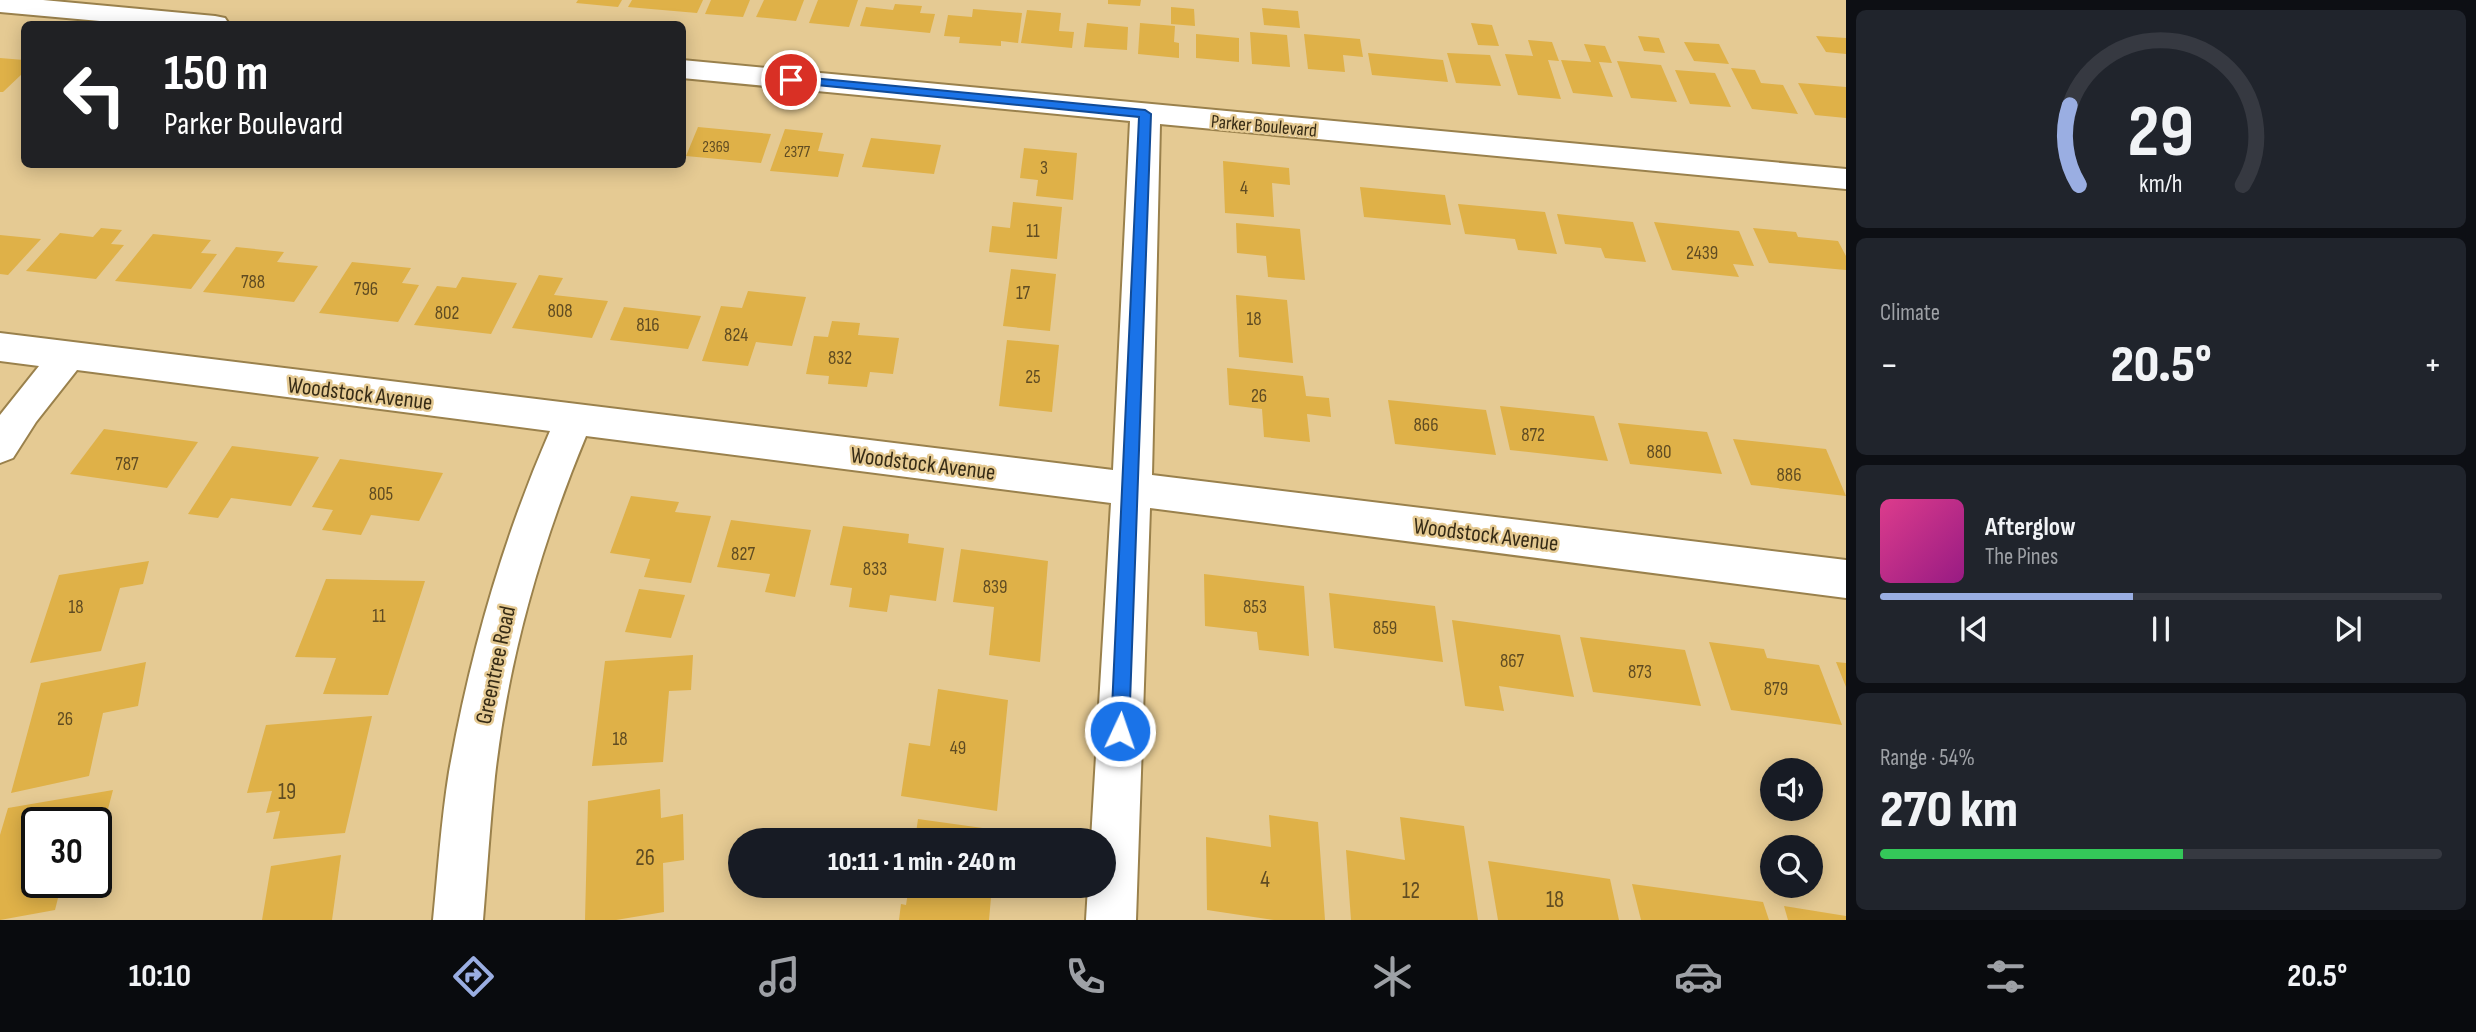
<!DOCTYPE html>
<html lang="en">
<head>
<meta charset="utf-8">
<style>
  body { margin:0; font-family:"Sofia Sans Condensed",sans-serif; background:#20242c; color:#f1f3f6; height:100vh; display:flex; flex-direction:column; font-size:26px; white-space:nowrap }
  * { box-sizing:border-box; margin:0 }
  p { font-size:23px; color:#9ea1a6 }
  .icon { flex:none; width:38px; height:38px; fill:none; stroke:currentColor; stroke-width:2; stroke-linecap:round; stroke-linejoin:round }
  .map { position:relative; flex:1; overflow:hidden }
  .drawer { display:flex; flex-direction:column; gap:10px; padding:10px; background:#0d0f14; width:630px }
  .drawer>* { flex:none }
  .top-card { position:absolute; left:21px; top:21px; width:665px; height:147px; border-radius:10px; box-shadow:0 4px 18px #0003; background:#202124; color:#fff; overflow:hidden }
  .buttons { position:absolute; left:1760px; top:758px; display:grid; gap:14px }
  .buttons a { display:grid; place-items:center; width:63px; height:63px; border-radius:50%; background:#171b24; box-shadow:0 4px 18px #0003; font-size:35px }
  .speed { position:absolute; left:21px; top:807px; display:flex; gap:14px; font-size:35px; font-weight:700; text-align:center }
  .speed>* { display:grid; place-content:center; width:91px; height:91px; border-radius:50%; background:#171b24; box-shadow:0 4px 18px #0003; line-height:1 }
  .speed .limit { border:4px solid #111; border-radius:10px; background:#fff; color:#111 }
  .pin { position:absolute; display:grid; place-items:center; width:60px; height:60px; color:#fff; margin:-30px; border:4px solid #fff; border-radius:50%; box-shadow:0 2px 7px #0007 }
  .me { position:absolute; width:77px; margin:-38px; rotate:3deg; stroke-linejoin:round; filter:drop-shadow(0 0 5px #0008) }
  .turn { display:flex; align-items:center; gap:24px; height:147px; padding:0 28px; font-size:32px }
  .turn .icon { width:91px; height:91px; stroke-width:2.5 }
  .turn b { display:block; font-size:49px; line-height:60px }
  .big { font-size:52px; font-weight:800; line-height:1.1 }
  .drawer .widget { flex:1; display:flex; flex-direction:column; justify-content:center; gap:10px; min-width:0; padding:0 24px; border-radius:10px; background:#20242c }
  .drawer .dial { align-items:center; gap:0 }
  .dial svg { height:182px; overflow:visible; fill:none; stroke:#363941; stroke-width:7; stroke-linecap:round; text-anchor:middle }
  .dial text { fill:#f1f3f6; stroke:none }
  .song { display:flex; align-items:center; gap:21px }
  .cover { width:84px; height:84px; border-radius:10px; background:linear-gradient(135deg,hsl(330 70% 55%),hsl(310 70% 35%)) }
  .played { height:7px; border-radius:4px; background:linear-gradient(90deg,#9aaee2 45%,#363941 45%) }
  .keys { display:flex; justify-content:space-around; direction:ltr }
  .heat { display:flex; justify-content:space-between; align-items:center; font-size:38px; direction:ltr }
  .charge { height:10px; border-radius:5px; background:linear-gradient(90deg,#34c759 54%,#363941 0) }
  .trip { position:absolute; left:728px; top:828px; width:388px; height:70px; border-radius:35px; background:#171b24; box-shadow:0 4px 18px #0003; font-weight:800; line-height:70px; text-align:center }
  .dock { display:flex; height:112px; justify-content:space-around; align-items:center; background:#090b0e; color:#9ea1a6 }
  .dock .icon { width:49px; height:49px }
  .dock .current { color:#9aaee2 }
  .dock b { font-size:32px; color:#f1f3f6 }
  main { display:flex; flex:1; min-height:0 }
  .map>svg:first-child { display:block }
  .building { fill:#dfb148 }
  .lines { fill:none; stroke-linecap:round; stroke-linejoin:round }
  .minor-casing { stroke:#9a814c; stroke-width:4 }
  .minor { fill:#fff; fill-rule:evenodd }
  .route { fill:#1a73e8; stroke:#114b97; stroke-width:2 }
  .labels { text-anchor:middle; stroke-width:5; stroke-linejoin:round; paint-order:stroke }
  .far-number-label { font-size:16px; fill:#604c22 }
  .far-street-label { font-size:19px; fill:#362b15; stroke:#e5ca93 }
  .number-label { font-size:19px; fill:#604c22 }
  .street-label { font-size:23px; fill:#362b15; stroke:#e5ca93 }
  .near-number-label { font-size:23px; fill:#604c22 }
</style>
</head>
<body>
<main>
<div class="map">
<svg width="1846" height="920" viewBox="0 0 1846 920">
  <rect width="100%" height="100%" fill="#e5ca93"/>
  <g class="building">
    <path d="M578,0H622L618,7L576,3Z"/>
    <path d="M632,0H703L697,13L628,7Z"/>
    <path d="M711,0H750L743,17L705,14Z"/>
    <path d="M764,0H804L796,21L756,17Z"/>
    <path d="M818,0H858L849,27L809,23Z"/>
    <path d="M1108,0H1141L1140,6L1108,4Z"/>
    <path d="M895,4L922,6L920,13L935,14L930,33L860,26L866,7L893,10Z"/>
    <path d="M1171,7L1194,9L1195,26L1171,24Z"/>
    <path d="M1262,8L1298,11L1300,28L1264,25Z"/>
    <path d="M973,9L1022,13L1018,43L1001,41V46L959,43L960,37L944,36L948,15L972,17Z"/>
    <path d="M1027,10L1061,13L1059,31L1074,32L1072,48L1021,43Z"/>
    <path d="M1087,23L1128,27L1127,50L1084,47Z"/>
    <path d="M1140,23L1175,26L1174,42L1179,43V58L1138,54Z"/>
    <path d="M1471,23L1492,25L1499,46L1478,45Z"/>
    <path d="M1250,32L1287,35L1290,67L1252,64Z"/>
    <path d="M1196,34L1239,38V62L1196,58Z"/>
    <path d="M1304,34L1360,39L1363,57L1343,55L1345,72L1308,69Z"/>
    <path d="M1638,36L1659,38L1665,53L1644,51Z"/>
    <path d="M1816,36L1846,38V54L1826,52Z"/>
    <path d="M1528,40L1552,42L1559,61L1548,60L1561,99L1518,95L1505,54L1533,56Z"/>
    <path d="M1684,42L1719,44L1729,64L1694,61Z"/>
    <path d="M1584,44L1605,46L1612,63L1599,62L1613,97L1573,93L1561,60L1591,62Z"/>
    <path d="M1368,53L1443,60L1448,82L1372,75Z"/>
    <path d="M1447,53L1490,55L1501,86L1456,83Z"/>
    <path d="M0,58L24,60V72L3,92H0Z"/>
    <path d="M1617,61L1661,65L1677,102L1631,98Z"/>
    <path d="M1731,68L1755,70L1761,83L1783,85L1798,114L1752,109Z"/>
    <path d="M1675,70L1715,73L1731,107L1690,104Z"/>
    <path d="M1798,83L1846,87V118L1815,115Z"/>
    <path d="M698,127L771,134L761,163L686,156Z"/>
    <path d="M785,129L823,133L818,151L844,154L838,177L770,171Z"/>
    <path d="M871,138L941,145L934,174L862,167Z"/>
    <path d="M1024,148L1077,153L1073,200L1036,196L1038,180L1020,178Z"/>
    <path d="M1223,161L1289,168L1290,185L1272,183L1274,217L1225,213Z"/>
    <path d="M1360,187L1445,195L1451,225L1364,217Z"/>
    <path d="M1013,202L1062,207L1057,259L989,252L992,226L1010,228Z"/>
    <path d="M1458,204L1545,212L1557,254L1518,250L1515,239L1465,234Z"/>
    <path d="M1557,214L1633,222L1646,262L1605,258L1601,248L1565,244Z"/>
    <path d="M1654,222L1739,231L1754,266L1733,264L1739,277L1672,270Z"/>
    <path d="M1236,223L1300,229L1305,280L1268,277L1266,256L1237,253Z"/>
    <path d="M101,228L122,230L111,244L124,245L96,279L26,271L60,233L93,237Z"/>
    <path d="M1753,228L1796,232L1798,237L1838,241L1846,256V270L1769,263Z"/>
    <path d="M153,234L211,240L201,253L217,254L191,289L115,281Z"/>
    <path d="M0,235L41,239L8,275L0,274Z"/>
    <path d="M236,247L284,252L277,262L318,266L294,302L203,292Z"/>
    <path d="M352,262L411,268L402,283L419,285L398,322L319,313Z"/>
    <path d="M1011,269L1056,274L1050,331L1003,326Z"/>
    <path d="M539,275L563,278L554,295L608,301L592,338L512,328Z"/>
    <path d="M462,277L517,283L491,334L414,325L437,286L456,288Z"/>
    <path d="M748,291L806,297L792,346L756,342L748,366L702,361L721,306L742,308Z"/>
    <path d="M1236,295L1287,300L1293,363L1239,357Z"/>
    <path d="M624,307L701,316L688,349L610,340Z"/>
    <path d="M832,321L860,323L858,335L899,338L893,374L870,372L867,387L828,384L829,376L806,374L814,336L828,337Z"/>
    <path d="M1007,340L1059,345L1052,412L999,406Z"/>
    <path d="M1227,368L1303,376L1306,396L1329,398L1331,417L1307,414L1310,442L1264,437L1262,409L1229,405Z"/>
    <path d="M1388,400L1486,410L1496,455L1395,444Z"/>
    <path d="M1500,406L1594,416L1608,461L1510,450Z"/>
    <path d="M1618,423L1707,432L1722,474L1630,464Z"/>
    <path d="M104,429L198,442L167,488L70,474Z"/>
    <path d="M1733,439L1826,449L1846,496L1751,485Z"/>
    <path d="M232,446L319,457L291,506L231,498L218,518L188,514Z"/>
    <path d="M340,459L443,473L419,521L371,515L361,535L322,530L333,510L312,507Z"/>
    <path d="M631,496L679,502L675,512L711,516L691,583L644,577L650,559L610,553Z"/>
    <path d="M731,520L811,530L795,597L765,592L770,574L717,567Z"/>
    <path d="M843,526L909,534L908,543L944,548L936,601L890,595L887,612L849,607L852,588L830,585Z"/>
    <path d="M961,549L1048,561L1040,662L989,655L994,607L953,602Z"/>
    <path d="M149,561L143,584L120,588L101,651L30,663L59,575Z"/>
    <path d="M1204,574L1304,586L1309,656L1259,650L1257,632L1205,626Z"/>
    <path d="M326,579L425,581L388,695L323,694L336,658L295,657Z"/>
    <path d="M639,589L685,595L671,638L625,632Z"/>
    <path d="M1329,593L1435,606L1443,662L1334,648Z"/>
    <path d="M1452,620L1560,635L1574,697L1499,686L1504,711L1465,706Z"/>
    <path d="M1580,637L1685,650L1701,706L1593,692Z"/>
    <path d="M1709,642L1764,649L1767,658L1819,665L1842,725L1731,710Z"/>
    <path d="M693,655L691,690L669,691L663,762L592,766L605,661Z"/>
    <path d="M146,662L138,706L103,713L89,776L11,793L41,683Z"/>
    <path d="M1836,662L1846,663V687Z"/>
    <path d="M938,689L1008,700L997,811L901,796L909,743L930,746Z"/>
    <path d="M372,716L345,833L273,839L280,811L266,813L272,791L247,793L266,725Z"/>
    <path d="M660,789L661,818L683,814L684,860L663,863L664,912L616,920H585L588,801Z"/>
    <path d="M113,790L103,828L96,829V822H37V882H62L55,910L0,920V835L8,808Z"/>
    <path d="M1269,815L1318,822L1325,920H1274L1207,910L1206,837L1271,847Z"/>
    <path d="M1400,817L1464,826L1478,920H1351L1346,850L1405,860Z"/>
    <path d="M918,819L997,830L996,840H915Z"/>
    <path d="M341,855L332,920H262L271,866Z"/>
    <path d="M1488,861L1610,879L1619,920H1498Z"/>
    <path d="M1632,884L1763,902L1769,920H1641Z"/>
    <path d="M909,886H992L989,920H899L901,904L906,905Z"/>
    <path d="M1784,906L1846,916V920H1788Z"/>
  </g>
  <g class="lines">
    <g class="minor-casing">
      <g id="minor">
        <path d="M0,0H43L215,16L225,18L229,24H133L0,12Z"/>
        <path d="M682,60L1846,169V189L1160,124L1152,475L1846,560V598L1150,508L1136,920H1086L1088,886H1104V840H1091L1111,503L586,436C541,544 508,660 495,776C490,824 487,872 483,920H433C438,871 441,821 449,772C470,654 502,541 550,431L77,370L36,422L13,458L0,463V415L39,366L0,361V333L1113,470L1130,121L682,78Z"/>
      </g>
    </g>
    <use href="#minor" class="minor"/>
  </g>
  <path class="route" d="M791,76L1145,110L1151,114L1129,731L1127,738L1120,740L1113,738L1111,731L1139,117L787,82V77Z"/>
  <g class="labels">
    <g class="far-number-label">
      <text x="716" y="152">2369</text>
      <text x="797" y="157">2377</text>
    </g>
    <g class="far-street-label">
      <text transform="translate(1264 125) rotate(5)" y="7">Parker Boulevard</text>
    </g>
    <g class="number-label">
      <text x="1044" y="174">3</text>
      <text x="1244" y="194">4</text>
      <text x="1033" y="237">11</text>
      <text x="1702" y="259">2439</text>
      <text x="253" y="288">788</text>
      <text x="366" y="295">796</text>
      <text x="1023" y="299">17</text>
      <text x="560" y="317">808</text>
      <text x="447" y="319">802</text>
      <text x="1254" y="325">18</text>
      <text x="648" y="331">816</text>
      <text x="736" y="341">824</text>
      <text x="840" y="364">832</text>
      <text x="1033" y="383">25</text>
      <text x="1259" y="402">26</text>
      <text x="1426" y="431">866</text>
      <text x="1533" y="441">872</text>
      <text x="1659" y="458">880</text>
      <text x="127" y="470">787</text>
      <text x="1789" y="481">886</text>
      <text x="381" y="500">805</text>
      <text x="743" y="560">827</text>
      <text x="875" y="575">833</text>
      <text x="995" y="593">839</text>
      <text x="76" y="613">18</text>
      <text x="1255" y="613">853</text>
      <text x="379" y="622">11</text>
      <text x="1385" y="634">859</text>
      <text x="1512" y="667">867</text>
      <text x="1640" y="678">873</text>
      <text x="1776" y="695">879</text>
      <text x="65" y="725">26</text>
      <text x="620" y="745">18</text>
      <text x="958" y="754">49</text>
    </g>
    <g class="street-label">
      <text transform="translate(360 393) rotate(7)" y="8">Woodstock Avenue</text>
      <text transform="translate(923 463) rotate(7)" y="8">Woodstock Avenue</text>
      <text transform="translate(1486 534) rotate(7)" y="8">Woodstock Avenue</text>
      <text transform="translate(495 665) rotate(-78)" y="8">Greentree Road</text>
    </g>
    <g class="near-number-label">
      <text x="287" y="799">19</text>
      <text x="645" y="865">26</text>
      <text x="1265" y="887">4</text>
      <text x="1411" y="898">12</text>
      <text x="1555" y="907">18</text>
    </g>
  </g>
</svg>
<div class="buttons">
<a><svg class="icon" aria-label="sound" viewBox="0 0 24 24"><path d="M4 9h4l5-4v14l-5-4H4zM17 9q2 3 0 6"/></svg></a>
<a><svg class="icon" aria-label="search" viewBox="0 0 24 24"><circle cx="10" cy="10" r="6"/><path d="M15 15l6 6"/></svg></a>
</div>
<div class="speed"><div class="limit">30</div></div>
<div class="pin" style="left:791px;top:80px;background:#d93025"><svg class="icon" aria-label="arrive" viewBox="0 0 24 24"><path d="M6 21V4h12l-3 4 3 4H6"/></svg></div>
<svg class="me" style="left:1120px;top:731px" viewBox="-20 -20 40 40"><circle r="17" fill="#1a73e8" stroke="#fff" stroke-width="3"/><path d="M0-11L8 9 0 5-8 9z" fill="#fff"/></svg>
<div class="trip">10:11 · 1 min · 240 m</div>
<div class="top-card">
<div class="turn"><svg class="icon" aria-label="left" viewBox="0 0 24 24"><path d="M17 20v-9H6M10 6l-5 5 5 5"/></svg><div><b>150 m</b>Parker Boulevard</div></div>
</div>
</div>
<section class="drawer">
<div class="widget dial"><svg viewBox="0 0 100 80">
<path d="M14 69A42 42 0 1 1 86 69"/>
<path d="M14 69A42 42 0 0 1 10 34" stroke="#9aaee2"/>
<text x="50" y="56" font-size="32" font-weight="700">29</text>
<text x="50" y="72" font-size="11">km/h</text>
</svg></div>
<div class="widget"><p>Climate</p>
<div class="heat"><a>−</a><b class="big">20.5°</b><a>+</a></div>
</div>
<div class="widget">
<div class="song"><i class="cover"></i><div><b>Afterglow</b><p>The Pines</p></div></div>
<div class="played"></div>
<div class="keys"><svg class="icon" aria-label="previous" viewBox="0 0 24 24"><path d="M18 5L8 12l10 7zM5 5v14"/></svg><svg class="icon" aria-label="pause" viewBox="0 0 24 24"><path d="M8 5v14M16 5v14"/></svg><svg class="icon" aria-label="next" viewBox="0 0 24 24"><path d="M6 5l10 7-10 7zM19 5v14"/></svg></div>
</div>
<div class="widget"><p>Range · 54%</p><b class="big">270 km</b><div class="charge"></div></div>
</section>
</main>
<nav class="dock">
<b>10:10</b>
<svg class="icon current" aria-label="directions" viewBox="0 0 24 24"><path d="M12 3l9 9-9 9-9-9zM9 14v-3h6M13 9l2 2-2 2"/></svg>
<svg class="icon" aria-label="music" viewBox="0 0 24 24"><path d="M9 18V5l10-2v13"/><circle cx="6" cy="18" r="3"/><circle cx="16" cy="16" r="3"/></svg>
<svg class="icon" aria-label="phone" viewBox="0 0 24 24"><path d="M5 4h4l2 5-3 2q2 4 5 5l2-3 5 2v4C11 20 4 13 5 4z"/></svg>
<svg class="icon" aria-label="climate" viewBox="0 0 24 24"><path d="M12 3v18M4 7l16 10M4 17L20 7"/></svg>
<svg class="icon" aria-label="car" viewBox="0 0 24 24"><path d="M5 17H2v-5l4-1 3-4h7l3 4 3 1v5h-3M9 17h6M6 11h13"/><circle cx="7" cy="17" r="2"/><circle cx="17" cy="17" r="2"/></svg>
<svg class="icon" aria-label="filters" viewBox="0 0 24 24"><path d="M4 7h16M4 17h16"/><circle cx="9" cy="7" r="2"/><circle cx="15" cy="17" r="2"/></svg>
<b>20.5°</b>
</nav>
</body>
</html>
